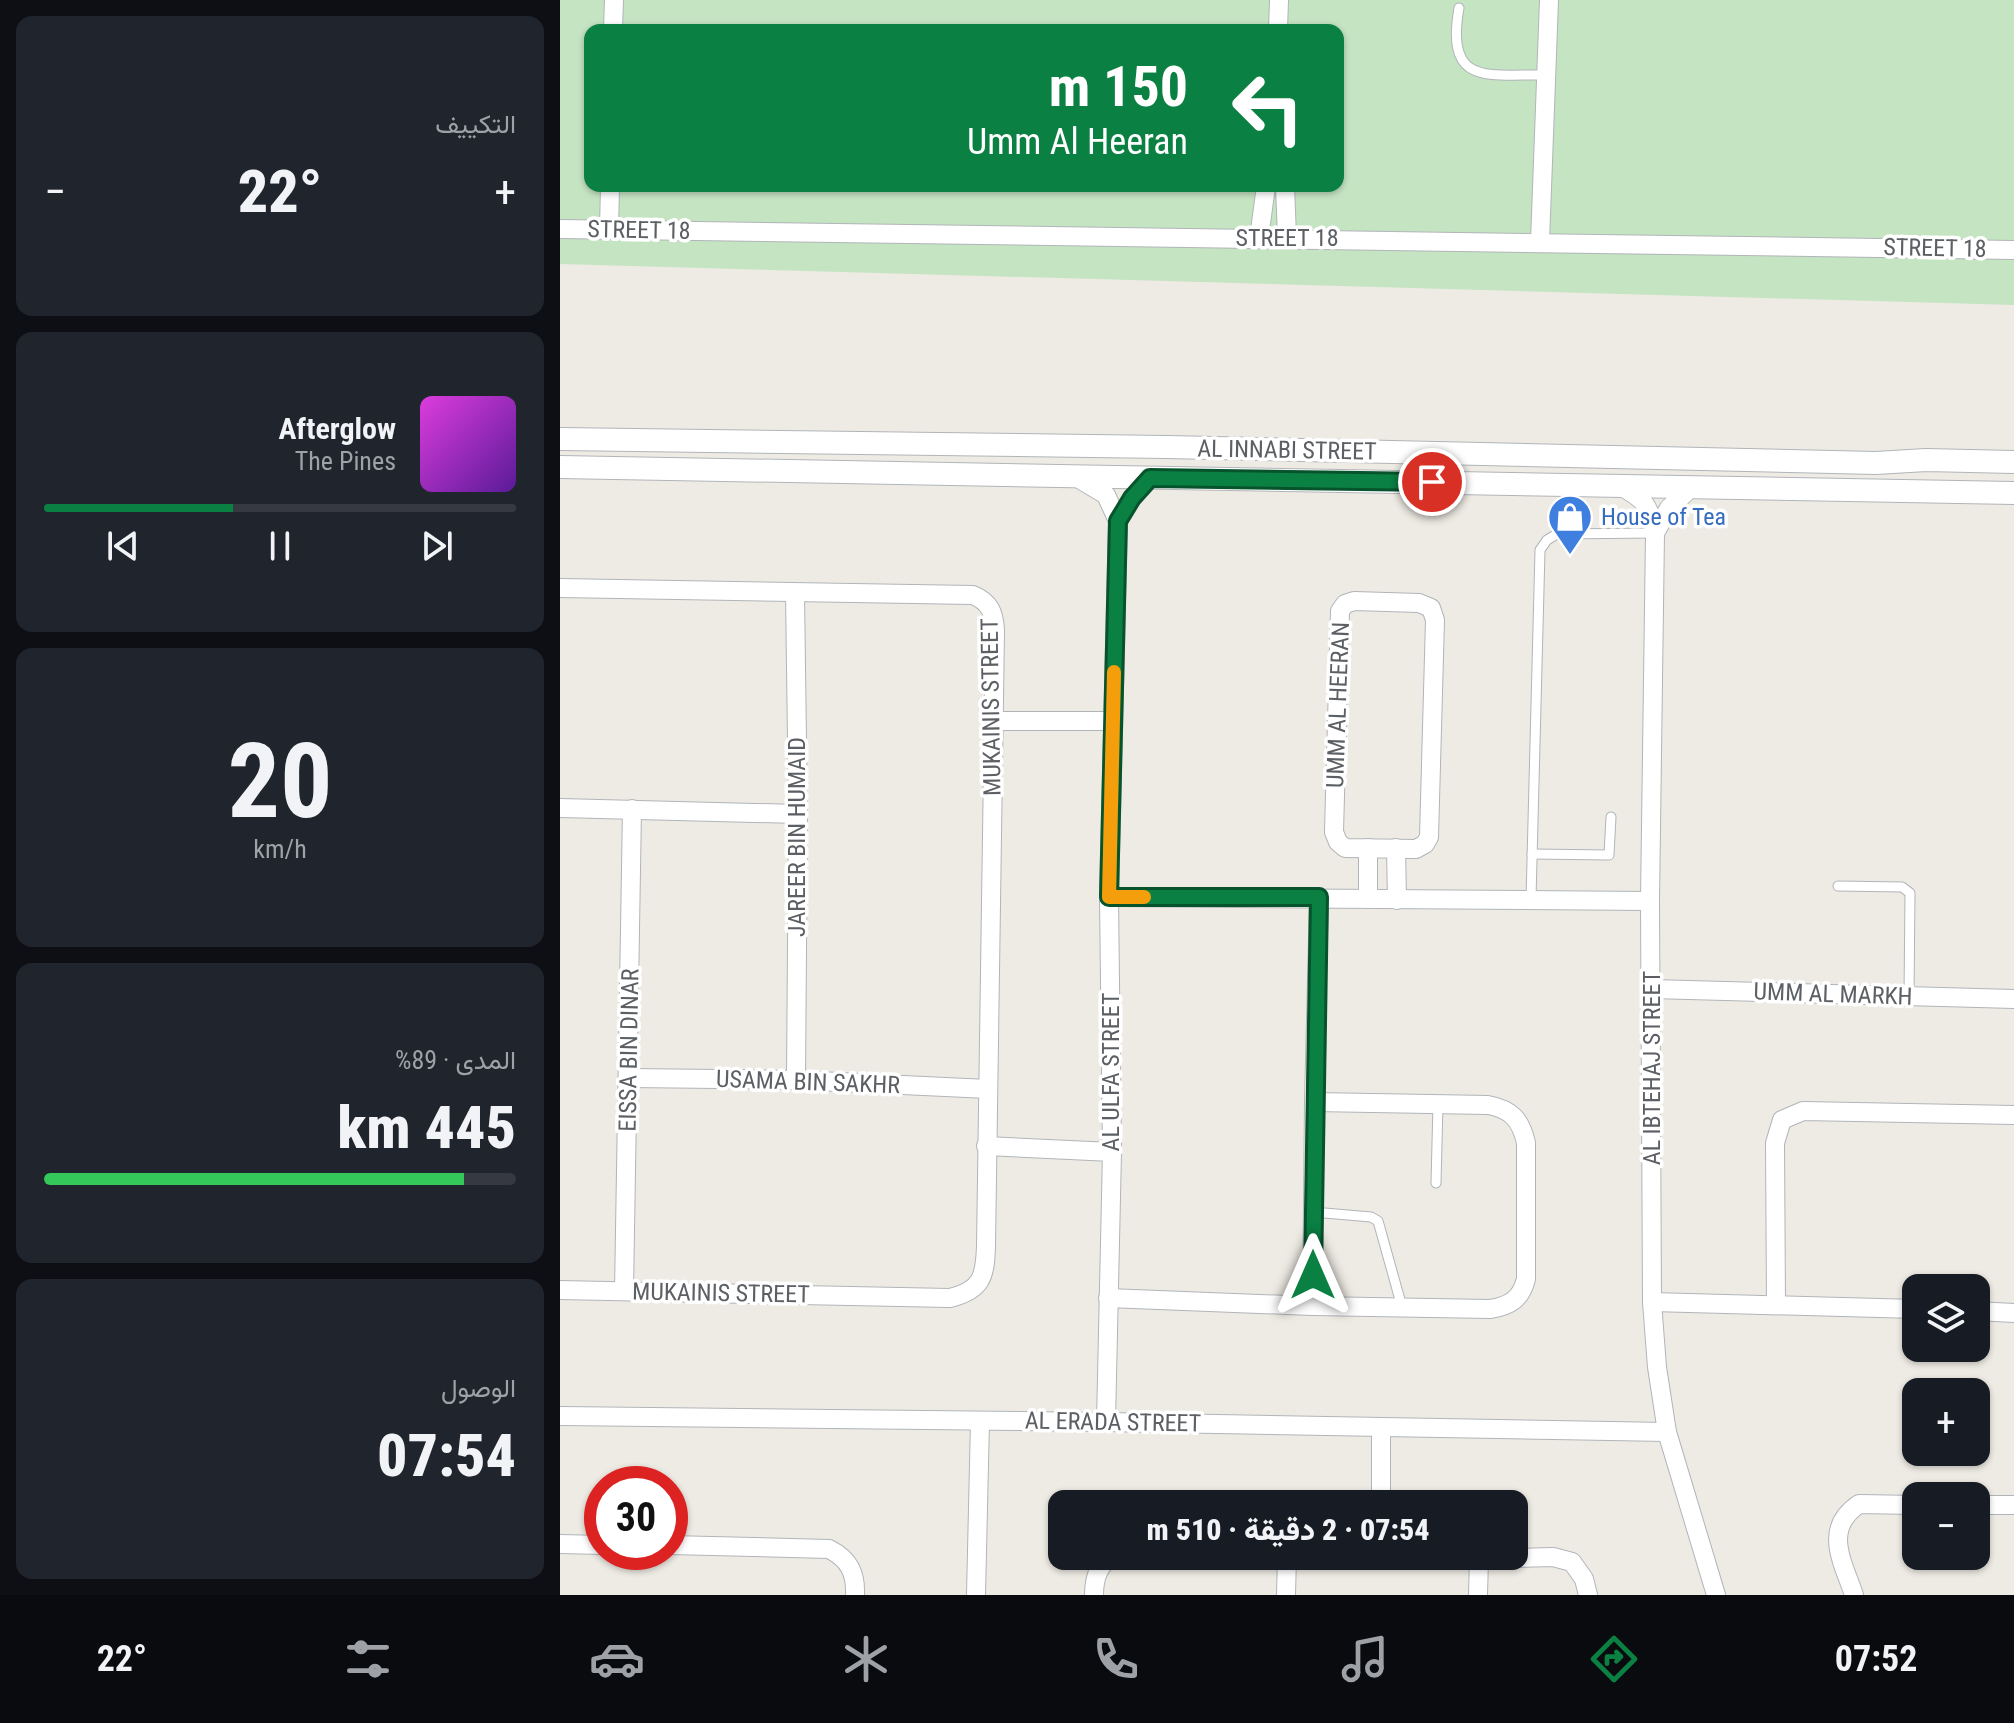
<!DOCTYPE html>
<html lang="ar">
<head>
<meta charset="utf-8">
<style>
  body { margin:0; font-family:"Roboto Condensed",Vazirmatn,sans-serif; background:#20242c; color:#f1f3f6; direction:rtl; height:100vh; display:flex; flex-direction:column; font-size:30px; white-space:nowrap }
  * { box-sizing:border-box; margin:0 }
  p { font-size:26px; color:#9ea1a6 }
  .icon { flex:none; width:44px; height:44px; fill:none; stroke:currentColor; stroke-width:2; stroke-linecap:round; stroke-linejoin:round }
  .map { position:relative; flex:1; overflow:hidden; direction:ltr }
  .drawer { display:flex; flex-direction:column; gap:16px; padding:16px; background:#0d0f14; width:560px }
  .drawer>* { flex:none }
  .guide { position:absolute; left:24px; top:24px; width:760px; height:168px; border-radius:16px; box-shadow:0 2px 6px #0004; direction:rtl; background:#0b8043; color:#fff; overflow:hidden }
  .controls { position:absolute; left:1342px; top:1274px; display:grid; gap:16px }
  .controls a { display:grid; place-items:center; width:88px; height:88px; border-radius:16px; background:#171b24; box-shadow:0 2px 6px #0004; font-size:40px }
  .speed { position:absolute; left:24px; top:1466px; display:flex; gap:16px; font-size:40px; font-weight:700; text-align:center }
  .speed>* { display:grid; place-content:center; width:104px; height:104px; border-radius:50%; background:#171b24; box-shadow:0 2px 6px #0004; line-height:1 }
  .speed .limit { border:12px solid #d22; background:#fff; color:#111 }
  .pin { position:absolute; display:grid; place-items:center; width:68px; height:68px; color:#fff; margin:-34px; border:4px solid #fff; border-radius:50%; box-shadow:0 2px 8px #0007 }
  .me { position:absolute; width:88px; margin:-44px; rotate:0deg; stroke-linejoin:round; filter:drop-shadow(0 0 6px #0008) }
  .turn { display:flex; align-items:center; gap:28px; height:168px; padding:0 24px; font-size:36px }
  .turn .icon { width:104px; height:104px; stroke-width:2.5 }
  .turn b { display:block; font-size:56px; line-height:68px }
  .big { font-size:60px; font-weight:800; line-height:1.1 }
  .drawer .tile { flex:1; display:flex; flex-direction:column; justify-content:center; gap:12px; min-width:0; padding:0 28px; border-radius:16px; background:#20242c }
  .drawer .dial { align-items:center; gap:0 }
  .dial b { font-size:104px; line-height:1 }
  .song { display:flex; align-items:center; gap:24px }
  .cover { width:96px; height:96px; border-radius:12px; background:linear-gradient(135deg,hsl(300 70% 55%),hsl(270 70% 35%)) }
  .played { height:8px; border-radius:4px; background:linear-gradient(90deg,#0b8043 40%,#363941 40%) }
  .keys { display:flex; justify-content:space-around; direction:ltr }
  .heat { display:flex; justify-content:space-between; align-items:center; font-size:44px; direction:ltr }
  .charge { height:12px; border-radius:6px; background:linear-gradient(90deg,#34c759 89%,#363941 0) }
  .trip { position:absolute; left:488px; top:1490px; width:480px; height:80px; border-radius:16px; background:#171b24; box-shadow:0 2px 6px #0004; font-weight:800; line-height:80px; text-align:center; direction:rtl }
  .tab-bar { display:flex; height:128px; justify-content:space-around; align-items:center; background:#090b0e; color:#9ea1a6 }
  .tab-bar .icon { width:56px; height:56px }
  .tab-bar .active { color:#0b8043 }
  .tab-bar b { font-size:36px; color:#f1f3f6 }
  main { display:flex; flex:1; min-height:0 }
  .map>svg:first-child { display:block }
  .green { fill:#c5e4c2; fill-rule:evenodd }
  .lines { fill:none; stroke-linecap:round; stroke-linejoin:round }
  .service-casing { stroke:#b1b5b9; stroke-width:11 }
  .minor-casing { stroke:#b1b5b9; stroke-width:20 }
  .tertiary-casing { stroke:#b1b5b9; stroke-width:24 }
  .service { stroke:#fff; stroke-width:9 }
  .minor { stroke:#fff; stroke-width:18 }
  .tertiary { stroke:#fff; stroke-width:22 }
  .route-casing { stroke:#07532c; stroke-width:20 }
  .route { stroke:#0b8043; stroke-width:14 }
  .slow { stroke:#f59e0b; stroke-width:14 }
  .labels { text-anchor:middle; stroke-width:7; stroke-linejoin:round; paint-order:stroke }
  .street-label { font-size:24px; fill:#5c6064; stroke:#fff }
  .shop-label { font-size:24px; fill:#366cbe; stroke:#fff; text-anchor:start }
</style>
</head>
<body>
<main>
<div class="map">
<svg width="1454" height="1595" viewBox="0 0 1454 1595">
  <rect width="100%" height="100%" fill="#eeebe4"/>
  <path class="green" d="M0,0H1454V305L0,264ZM30,30H778V186H30Z"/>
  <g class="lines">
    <g class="service-casing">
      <g id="service">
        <path d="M899,8C885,87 928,74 986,75"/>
        <path d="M972,854L1049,855L1051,817"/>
        <path d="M1278,886L1342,887L1350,893L1349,997"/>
        <path d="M971,899L980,550L987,540L997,534L1095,533"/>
        <path d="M876,1183L878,1104"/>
        <path d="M753,1212L811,1217L818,1221L842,1307"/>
      </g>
    </g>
    <g class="minor-casing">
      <g id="minor">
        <path d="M53,30L54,0"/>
        <path d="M718,30L719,0"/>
        <path d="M725,186L727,237"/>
        <path d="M0,229L1454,250"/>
        <path d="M49,230L50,186"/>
        <path d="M699,238L706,186"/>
        <path d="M980,242L989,0"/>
        <path d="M516,477L546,495L558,521L549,897L552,1152L546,1422"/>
        <path d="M1060,486C1086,500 1088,504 1095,533L1090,901L1092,1302L1097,1367L1107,1432L1156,1595"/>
        <path d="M558,521L572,498L590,478"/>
        <path d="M1095,533L1109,508L1133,486"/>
        <path d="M0,588L413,595C430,602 434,613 435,630L426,1246C425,1277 422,1290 390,1298L0,1290"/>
        <path d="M235,593L238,814L236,1080"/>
        <path d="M794,601L859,603L871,608L875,620L869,837L865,844L856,849L785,848L778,842L774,832L780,611L785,604Z"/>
        <path d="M434,721H553"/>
        <path d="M0,808L238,814"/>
        <path d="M808,848V899"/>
        <path d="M836,848L837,900"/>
        <path d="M549,897L1090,901"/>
        <path d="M1092,989L1454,999"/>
        <path d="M69,1078L236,1080L428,1089"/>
        <path d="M426,1146L552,1152"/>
        <path d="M64,1291L72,809"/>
        <path d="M548,1298L752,1306L930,1309C950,1306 961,1299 966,1279V1143C961,1120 951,1109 928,1105L754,1102"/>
        <path d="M1092,1302L1356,1309"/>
        <path d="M1216,1304L1215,1143L1222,1120L1243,1111L1454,1115"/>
        <path d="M752,1306L754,1102L759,897"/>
        <path d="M1416,1311L1454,1313"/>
        <path d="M0,1416L546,1422L1107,1432"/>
        <path d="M821,1427V1504"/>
        <path d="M1416,1505H1454"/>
        <path d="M0,1544L42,1545"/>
        <path d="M110,1545L269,1549C289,1559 296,1573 295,1595"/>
        <path d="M698,1556H743"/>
        <path d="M846,1556L919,1559L993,1557L1012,1562L1024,1579L1028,1595"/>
        <path d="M416,1595L420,1421"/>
        <path d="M534,1595C534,1579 538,1563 554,1556"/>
        <path d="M726,1595L727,1556"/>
        <path d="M918,1595L919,1559"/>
        <path d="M1294,1595C1283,1562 1262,1529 1299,1504L1356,1505"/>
      </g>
    </g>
    <g class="tertiary-casing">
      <g id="tertiary">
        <path d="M0,439L607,447L1316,463L1366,460L1454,462"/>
        <path d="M0,467L1454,493"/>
      </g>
    </g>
    <use href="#service" class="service"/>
    <use href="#minor" class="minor"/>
    <use href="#tertiary" class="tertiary"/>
  </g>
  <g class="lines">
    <g class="route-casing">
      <path id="route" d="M753,1275L759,897H549L558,521L572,498L590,478L872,482"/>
    </g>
    <use href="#route" class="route"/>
    <path class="slow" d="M554,672L549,897H584"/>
  </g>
  <defs>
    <g id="shop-pin" transform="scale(2.3)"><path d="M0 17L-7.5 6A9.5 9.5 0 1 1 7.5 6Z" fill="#3f7fe0" stroke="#fff"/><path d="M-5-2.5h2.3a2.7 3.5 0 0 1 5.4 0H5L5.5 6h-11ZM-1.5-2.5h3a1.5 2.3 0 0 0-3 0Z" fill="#fff"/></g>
  </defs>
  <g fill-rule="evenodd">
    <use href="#shop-pin" x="1010" y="517"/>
  </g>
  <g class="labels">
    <g class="street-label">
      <text transform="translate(79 230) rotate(1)" y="8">STREET 18</text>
      <text x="727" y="246">STREET 18</text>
      <text transform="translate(1375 248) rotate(1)" y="8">STREET 18</text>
      <text transform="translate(727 450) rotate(1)" y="8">AL INNABI STREET</text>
      <text transform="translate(778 705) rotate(-88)" y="8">UMM AL HEERAN</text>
      <text transform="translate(431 707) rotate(-91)" y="8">MUKAINIS STREET</text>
      <text transform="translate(237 837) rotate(-90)" y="8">JAREER BIN HUMAID</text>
      <text transform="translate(1273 994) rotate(2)" y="8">UMM AL MARKH</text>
      <text transform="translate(69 1050) rotate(-89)" y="8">EISSA BIN DINAR</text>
      <text transform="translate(1092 1068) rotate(-90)" y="8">AL IBTEHAJ STREET</text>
      <text transform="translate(551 1072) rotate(-90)" y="8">AL ULFA STREET</text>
      <text transform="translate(248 1082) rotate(2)" y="8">USAMA BIN SAKHR</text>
      <text transform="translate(161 1293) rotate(1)" y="8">MUKAINIS STREET</text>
      <text transform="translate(553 1422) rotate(1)" y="8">AL ERADA STREET</text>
    </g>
    <g class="shop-label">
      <text x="1041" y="525">House of Tea</text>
    </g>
  </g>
</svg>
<div class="controls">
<a><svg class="icon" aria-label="layers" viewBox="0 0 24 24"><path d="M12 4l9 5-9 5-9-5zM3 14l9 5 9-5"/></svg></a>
<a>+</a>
<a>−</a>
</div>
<div class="speed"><div class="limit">30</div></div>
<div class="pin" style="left:872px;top:482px;background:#d93025"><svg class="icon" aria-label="arrive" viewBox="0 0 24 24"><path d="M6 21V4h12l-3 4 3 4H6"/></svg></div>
<svg class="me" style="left:753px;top:1275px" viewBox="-20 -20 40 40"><path d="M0-17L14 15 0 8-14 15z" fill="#0b8043" stroke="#fff" stroke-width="4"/></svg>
<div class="trip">07:54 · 2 دقيقة · 510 m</div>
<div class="guide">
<div class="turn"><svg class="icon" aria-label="left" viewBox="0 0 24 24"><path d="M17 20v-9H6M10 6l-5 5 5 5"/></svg><div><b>150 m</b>Umm Al Heeran</div></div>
</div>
</div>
<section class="drawer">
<div class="tile"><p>التكييف</p>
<div class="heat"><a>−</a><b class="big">22°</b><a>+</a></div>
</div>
<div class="tile">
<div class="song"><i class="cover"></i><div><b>Afterglow</b><p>The Pines</p></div></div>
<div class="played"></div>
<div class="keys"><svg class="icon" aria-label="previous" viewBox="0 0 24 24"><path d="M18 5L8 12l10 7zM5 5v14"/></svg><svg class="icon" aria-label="pause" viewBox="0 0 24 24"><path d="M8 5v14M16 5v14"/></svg><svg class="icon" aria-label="next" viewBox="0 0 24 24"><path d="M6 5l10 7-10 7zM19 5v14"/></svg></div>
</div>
<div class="tile dial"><b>20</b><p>km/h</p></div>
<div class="tile"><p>المدى · 89%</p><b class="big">445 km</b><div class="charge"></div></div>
<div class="tile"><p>الوصول</p><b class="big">07:54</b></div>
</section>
</main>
<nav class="tab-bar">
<b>07:52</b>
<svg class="icon active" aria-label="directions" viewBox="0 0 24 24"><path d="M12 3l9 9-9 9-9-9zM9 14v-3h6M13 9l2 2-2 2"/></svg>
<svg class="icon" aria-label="music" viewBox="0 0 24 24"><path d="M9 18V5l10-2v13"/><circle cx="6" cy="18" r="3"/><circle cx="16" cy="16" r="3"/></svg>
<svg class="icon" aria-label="phone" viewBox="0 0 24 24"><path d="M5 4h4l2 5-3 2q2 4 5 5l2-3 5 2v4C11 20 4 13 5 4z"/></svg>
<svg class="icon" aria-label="climate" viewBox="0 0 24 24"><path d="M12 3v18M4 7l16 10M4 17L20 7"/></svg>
<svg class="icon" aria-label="car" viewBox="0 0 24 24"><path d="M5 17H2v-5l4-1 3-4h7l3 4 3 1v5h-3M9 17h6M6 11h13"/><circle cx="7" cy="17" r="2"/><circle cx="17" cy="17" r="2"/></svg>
<svg class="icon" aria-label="filters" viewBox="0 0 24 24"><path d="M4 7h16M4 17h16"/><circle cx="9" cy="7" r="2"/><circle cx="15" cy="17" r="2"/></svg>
<b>22°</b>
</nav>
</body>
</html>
